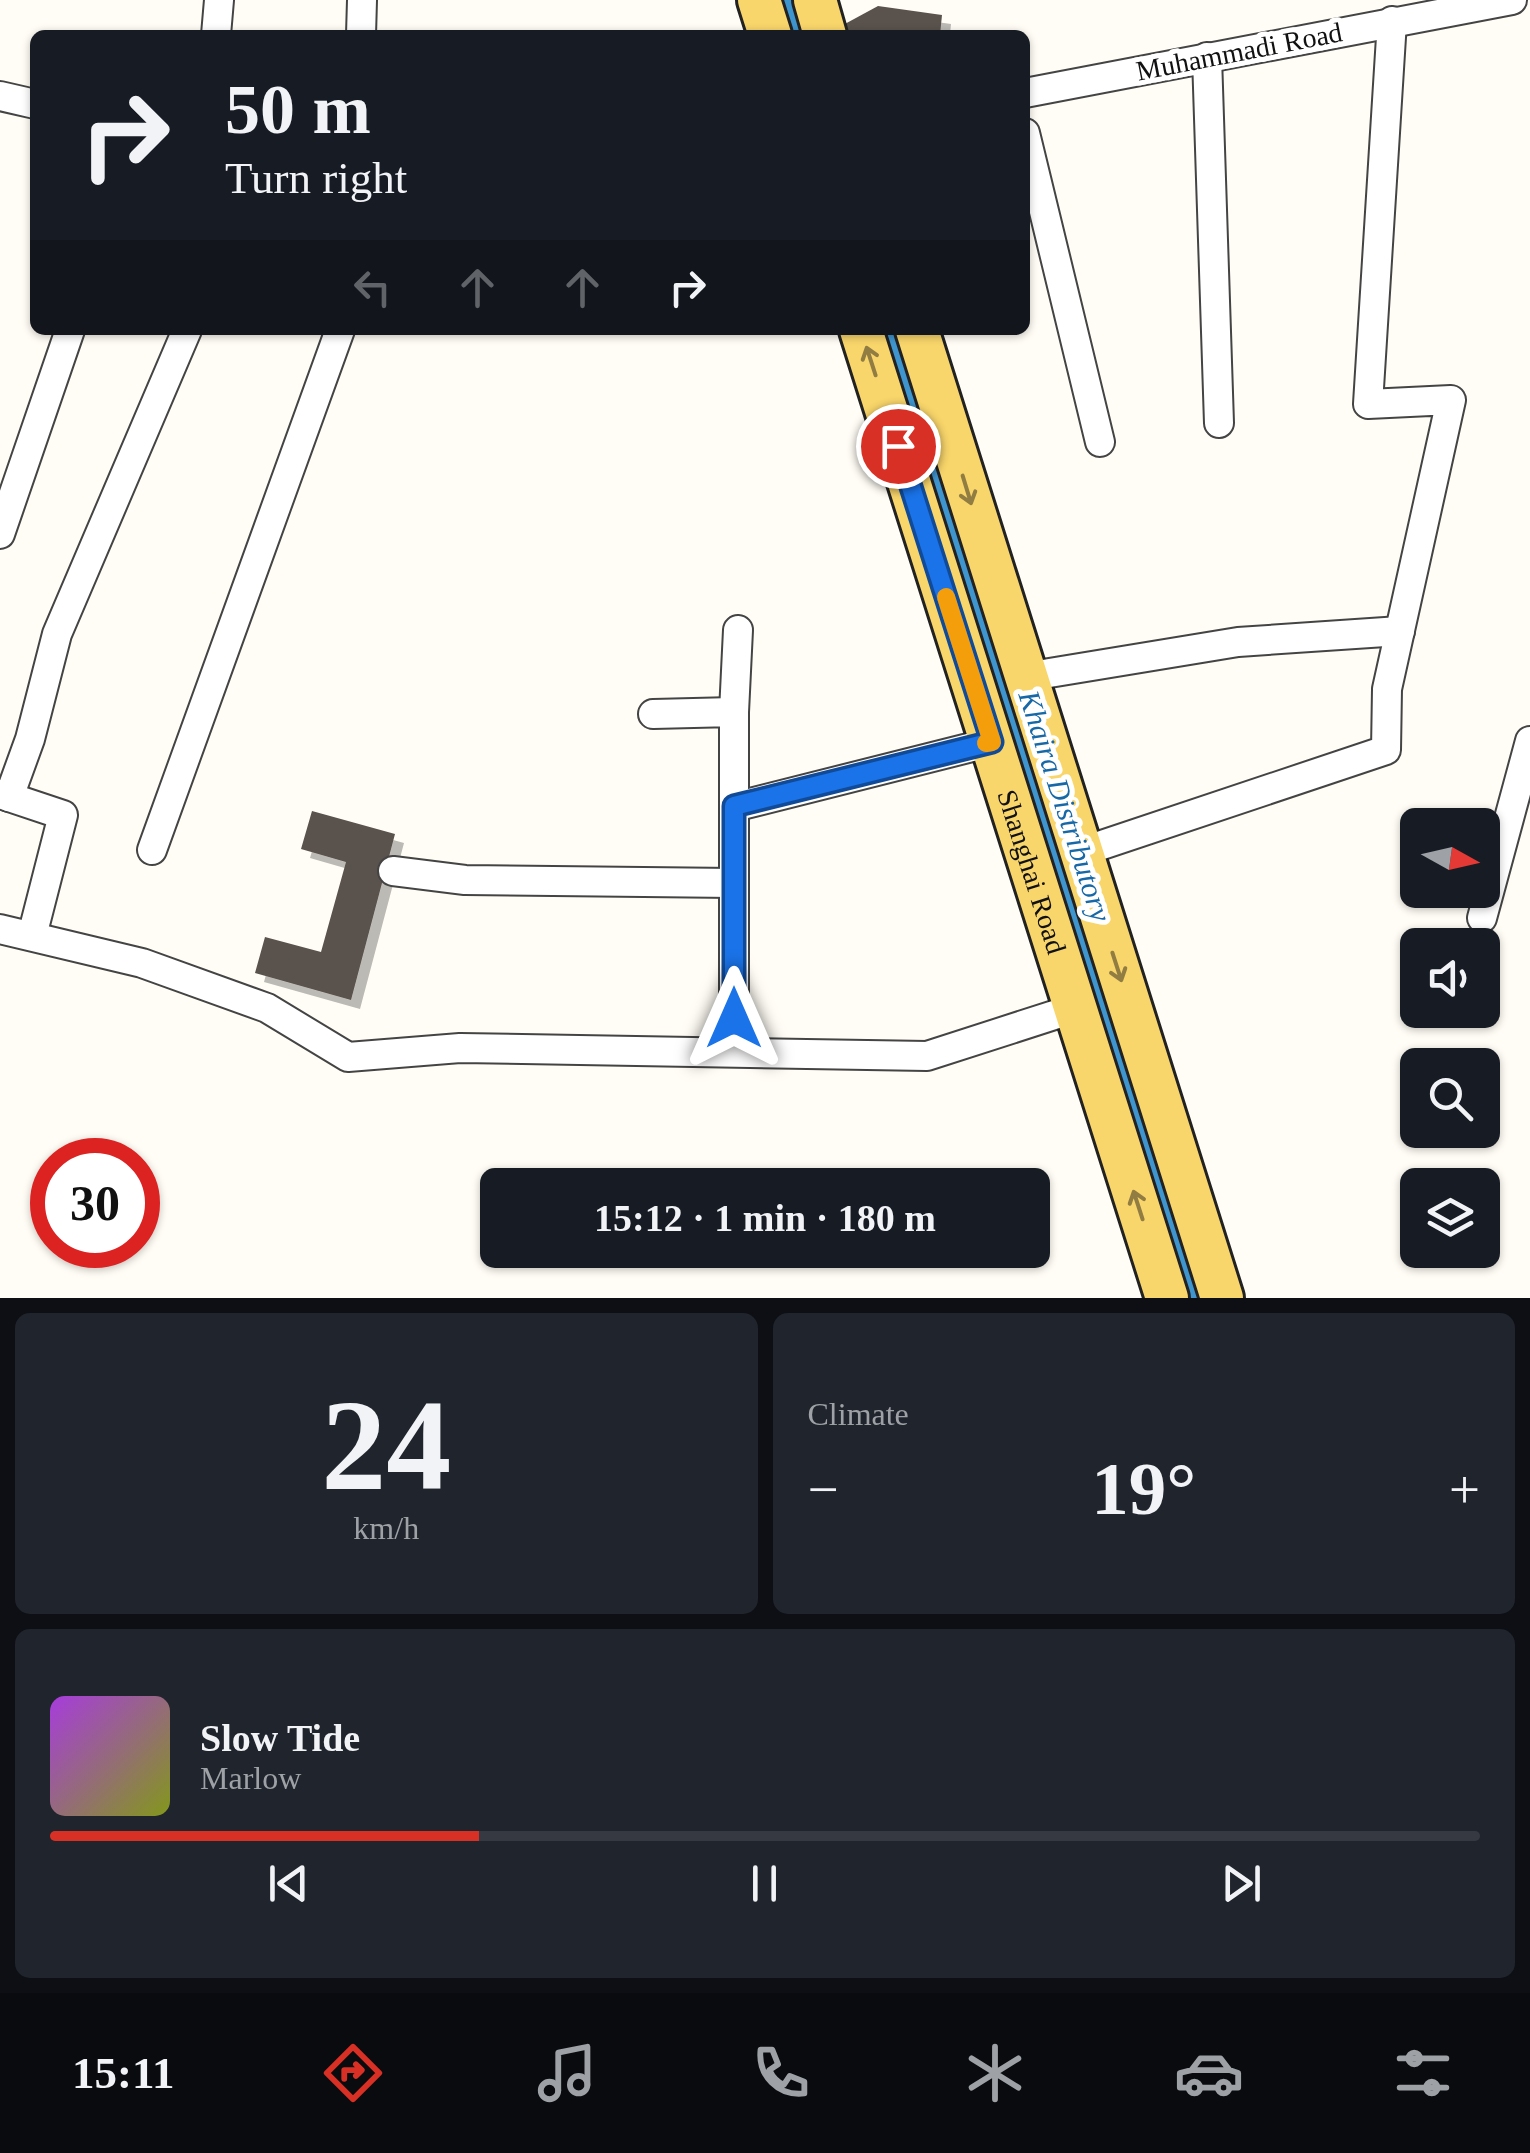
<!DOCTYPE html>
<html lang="en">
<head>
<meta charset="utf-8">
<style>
  body { margin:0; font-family:Georgia,serif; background:#20242c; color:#f1f3f6; height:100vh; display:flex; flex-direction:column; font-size:38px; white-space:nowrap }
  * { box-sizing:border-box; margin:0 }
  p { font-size:32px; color:#9ea1a6 }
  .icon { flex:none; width:55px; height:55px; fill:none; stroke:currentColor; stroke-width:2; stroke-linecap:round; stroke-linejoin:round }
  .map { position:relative; height:1298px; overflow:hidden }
  .details { display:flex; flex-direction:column; gap:15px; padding:15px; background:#0d0f14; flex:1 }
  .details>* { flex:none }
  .guide { position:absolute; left:30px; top:30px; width:1000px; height:305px; border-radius:15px; box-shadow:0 2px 8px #0004; background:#171b24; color:#f1f3f6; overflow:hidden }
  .needle { width:65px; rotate:98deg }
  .controls { position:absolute; left:1400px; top:808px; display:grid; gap:20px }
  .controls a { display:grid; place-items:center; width:100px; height:100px; border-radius:15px; background:#171b24; box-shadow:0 2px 8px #0004; font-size:50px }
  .speed { position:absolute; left:30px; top:1138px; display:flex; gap:20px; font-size:50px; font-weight:700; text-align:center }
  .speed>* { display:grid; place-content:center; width:130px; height:130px; border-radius:50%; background:#171b24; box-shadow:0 2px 8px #0004; line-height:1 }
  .speed .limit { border:15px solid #d22; background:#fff; color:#111 }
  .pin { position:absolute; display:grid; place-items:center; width:85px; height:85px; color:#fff; margin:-42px; border:5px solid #fff; border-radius:50%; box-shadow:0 2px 10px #0007 }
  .me { position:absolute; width:110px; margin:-55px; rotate:0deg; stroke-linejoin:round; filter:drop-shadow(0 0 8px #0008) }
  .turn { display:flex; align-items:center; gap:35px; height:210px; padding:0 30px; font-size:45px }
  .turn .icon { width:130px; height:130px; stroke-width:2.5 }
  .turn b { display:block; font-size:70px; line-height:85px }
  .lanes { display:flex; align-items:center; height:95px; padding:0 30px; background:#0003; justify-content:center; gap:50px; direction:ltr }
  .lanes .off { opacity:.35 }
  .big { font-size:75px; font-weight:700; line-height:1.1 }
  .details .widget { flex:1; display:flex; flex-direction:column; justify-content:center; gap:15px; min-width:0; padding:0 35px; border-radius:15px; background:#20242c }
  .details .dial { align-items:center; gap:0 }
  .dial b { font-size:130px; line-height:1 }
  .song { display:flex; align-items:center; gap:30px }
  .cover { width:120px; height:120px; border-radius:15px; background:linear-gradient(135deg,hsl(280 70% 55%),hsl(70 70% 35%)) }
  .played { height:10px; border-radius:5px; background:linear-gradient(90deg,#d93025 30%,#363941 30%) }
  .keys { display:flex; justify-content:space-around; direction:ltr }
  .heat { display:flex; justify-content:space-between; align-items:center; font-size:55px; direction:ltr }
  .details .tiles { flex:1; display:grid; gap:15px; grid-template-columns:1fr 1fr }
  .widget:last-child { grid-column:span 2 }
  .trip { position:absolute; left:480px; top:1168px; width:570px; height:100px; border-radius:15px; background:#171b24; box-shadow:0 2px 8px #0004; font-weight:700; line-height:100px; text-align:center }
  .dock { display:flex; height:160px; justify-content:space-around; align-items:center; background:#090b0e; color:#9ea1a6 }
  .dock .icon { width:70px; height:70px }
  .dock .active { color:#d93025 }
  .dock b { font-size:45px; color:#f1f3f6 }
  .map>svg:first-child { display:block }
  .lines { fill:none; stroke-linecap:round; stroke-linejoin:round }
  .stream { stroke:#3f96cf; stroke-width:10 }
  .building { fill:#5a524d; filter:url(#shadow) }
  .minor-casing { stroke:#444; stroke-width:32 }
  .primary-casing { stroke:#222; stroke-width:48 }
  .minor { stroke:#fff; stroke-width:28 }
  .primary { stroke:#f9d66b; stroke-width:42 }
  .oneway { stroke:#917d42 }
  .route-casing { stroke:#114b97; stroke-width:25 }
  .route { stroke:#1a73e8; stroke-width:18 }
  .slow { stroke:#f59e0b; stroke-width:18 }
  .labels { text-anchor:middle; stroke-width:10; stroke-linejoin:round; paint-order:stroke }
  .street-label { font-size:28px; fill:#111; stroke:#fff }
  .water-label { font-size:30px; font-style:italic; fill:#1768a6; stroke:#fff }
</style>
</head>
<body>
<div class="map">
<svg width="1530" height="1298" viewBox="0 0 1530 1298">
  <defs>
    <filter id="shadow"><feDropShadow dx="9" dy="9" stdDeviation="0" flood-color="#0004"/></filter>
  </defs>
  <rect width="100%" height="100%" fill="#fffdf5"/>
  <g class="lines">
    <g class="stream">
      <path d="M786,0L797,35"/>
      <path d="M888,330L1194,1298"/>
    </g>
  </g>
  <g class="building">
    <path d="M878,6L942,15L940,35H845L843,25Z"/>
    <path d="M312,811L395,834L351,1000L255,973L265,937L321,952L346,862L301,849Z"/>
  </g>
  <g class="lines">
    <g class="minor-casing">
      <g id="minor">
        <path d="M216,35L219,0"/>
        <path d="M361,35L362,0"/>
        <path d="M1207,57L1219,423"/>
        <path d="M1025,93L1512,0"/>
        <path d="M0,96L35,104"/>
        <path d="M1025,133L1100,442"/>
        <path d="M0,534L70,330"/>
        <path d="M1025,677L1238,642L1400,631"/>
        <path d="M734,712L738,630"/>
        <path d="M653,714L734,712V1052"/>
        <path d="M0,794L63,815L32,936"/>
        <path d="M9,797L30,739L57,634L187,330"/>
        <path d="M734,807L992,742"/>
        <path d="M152,850L340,330"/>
        <path d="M1081,852L1386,750L1387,689L1451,400L1368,404L1392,21"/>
        <path d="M393,871L465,880L734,883"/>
        <path d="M1482,918L1530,741"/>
        <path d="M0,929L142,963L267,1008L348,1057L460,1048L927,1056L1076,1008"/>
      </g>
    </g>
    <g class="primary-casing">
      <g id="primary">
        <path d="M759,0L770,35"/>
        <path d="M815,0L825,35"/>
        <path id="s1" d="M861,330L1167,1298"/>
        <path d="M917,330L1222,1298"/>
      </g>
    </g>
    <use href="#minor" class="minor"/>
    <use href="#primary" class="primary"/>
  </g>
  <defs><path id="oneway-shaft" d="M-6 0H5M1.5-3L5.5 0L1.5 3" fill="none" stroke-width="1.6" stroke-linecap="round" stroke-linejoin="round" transform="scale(2.5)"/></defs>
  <g class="oneway">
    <use href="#oneway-shaft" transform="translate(871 361) rotate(-108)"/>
    <use href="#oneway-shaft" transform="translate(967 490) rotate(73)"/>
    <use href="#oneway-shaft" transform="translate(1117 967) rotate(72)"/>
    <use href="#oneway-shaft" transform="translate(1138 1205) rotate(-108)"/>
  </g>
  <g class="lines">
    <g class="route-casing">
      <path id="route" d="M734,1018V806L992,742L898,446"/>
    </g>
    <use href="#route" class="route"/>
    <path class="slow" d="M946,597L992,742L986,743"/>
  </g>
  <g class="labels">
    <g class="street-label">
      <text transform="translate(1239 51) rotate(-11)" y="10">Muhammadi Road</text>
      <text dy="10" stroke="none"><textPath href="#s1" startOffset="568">Shanghai Road</textPath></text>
    </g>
    <g class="water-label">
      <text transform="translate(1065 806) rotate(72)" y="10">Khaira Distributory</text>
    </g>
  </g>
</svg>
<div class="controls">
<a><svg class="needle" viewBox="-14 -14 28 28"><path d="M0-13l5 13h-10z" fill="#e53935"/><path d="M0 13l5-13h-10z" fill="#9ea1a6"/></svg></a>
<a><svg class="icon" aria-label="sound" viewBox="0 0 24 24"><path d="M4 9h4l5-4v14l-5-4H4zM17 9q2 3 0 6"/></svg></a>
<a><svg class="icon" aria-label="search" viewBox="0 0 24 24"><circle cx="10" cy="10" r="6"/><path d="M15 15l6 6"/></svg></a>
<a><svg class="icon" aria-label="layers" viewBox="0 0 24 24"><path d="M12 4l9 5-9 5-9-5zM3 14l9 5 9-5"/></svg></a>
</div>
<div class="speed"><div class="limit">30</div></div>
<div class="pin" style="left:898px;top:446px;background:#d93025"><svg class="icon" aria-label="arrive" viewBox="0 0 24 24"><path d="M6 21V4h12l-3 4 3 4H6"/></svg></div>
<svg class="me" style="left:734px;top:1018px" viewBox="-20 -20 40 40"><path d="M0-17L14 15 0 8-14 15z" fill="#1a73e8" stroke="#fff" stroke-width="4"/></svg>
<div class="trip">15:12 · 1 min · 180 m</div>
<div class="guide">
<div class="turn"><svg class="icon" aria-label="right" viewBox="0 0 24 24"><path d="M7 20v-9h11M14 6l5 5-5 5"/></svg><div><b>50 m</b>Turn right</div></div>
<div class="lanes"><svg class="icon off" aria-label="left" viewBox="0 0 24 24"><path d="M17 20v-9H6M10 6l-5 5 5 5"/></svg><svg class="icon off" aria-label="ahead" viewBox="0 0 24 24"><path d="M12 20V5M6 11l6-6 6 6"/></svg><svg class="icon off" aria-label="ahead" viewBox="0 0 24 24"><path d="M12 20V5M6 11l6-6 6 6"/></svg><svg class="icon" aria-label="right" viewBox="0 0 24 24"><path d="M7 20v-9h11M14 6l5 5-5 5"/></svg></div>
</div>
</div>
<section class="details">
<div class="tiles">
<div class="widget dial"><b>24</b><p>km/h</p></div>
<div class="widget"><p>Climate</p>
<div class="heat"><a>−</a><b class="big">19°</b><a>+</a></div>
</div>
<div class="widget">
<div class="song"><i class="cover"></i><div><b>Slow Tide</b><p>Marlow</p></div></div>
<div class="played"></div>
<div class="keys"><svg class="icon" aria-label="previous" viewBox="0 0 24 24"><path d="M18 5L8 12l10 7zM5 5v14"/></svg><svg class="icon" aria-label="pause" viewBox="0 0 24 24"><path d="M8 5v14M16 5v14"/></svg><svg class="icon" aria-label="next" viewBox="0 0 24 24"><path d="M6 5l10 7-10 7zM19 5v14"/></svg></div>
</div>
</div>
</section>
<nav class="dock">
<b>15:11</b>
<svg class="icon active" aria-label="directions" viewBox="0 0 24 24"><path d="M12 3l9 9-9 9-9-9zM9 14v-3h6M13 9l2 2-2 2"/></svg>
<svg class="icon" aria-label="music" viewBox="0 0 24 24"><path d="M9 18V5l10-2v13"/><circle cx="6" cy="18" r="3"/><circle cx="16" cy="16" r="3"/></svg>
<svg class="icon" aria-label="phone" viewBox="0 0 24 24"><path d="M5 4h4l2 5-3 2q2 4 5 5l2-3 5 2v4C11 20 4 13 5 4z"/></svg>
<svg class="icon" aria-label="climate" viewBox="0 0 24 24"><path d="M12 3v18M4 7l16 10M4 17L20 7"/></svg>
<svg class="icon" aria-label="car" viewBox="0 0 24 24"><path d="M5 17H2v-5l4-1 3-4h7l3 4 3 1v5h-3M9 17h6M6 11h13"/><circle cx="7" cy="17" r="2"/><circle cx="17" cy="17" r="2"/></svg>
<svg class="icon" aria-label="filters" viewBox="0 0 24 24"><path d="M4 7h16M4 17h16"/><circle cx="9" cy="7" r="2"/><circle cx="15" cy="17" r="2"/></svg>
</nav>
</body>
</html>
